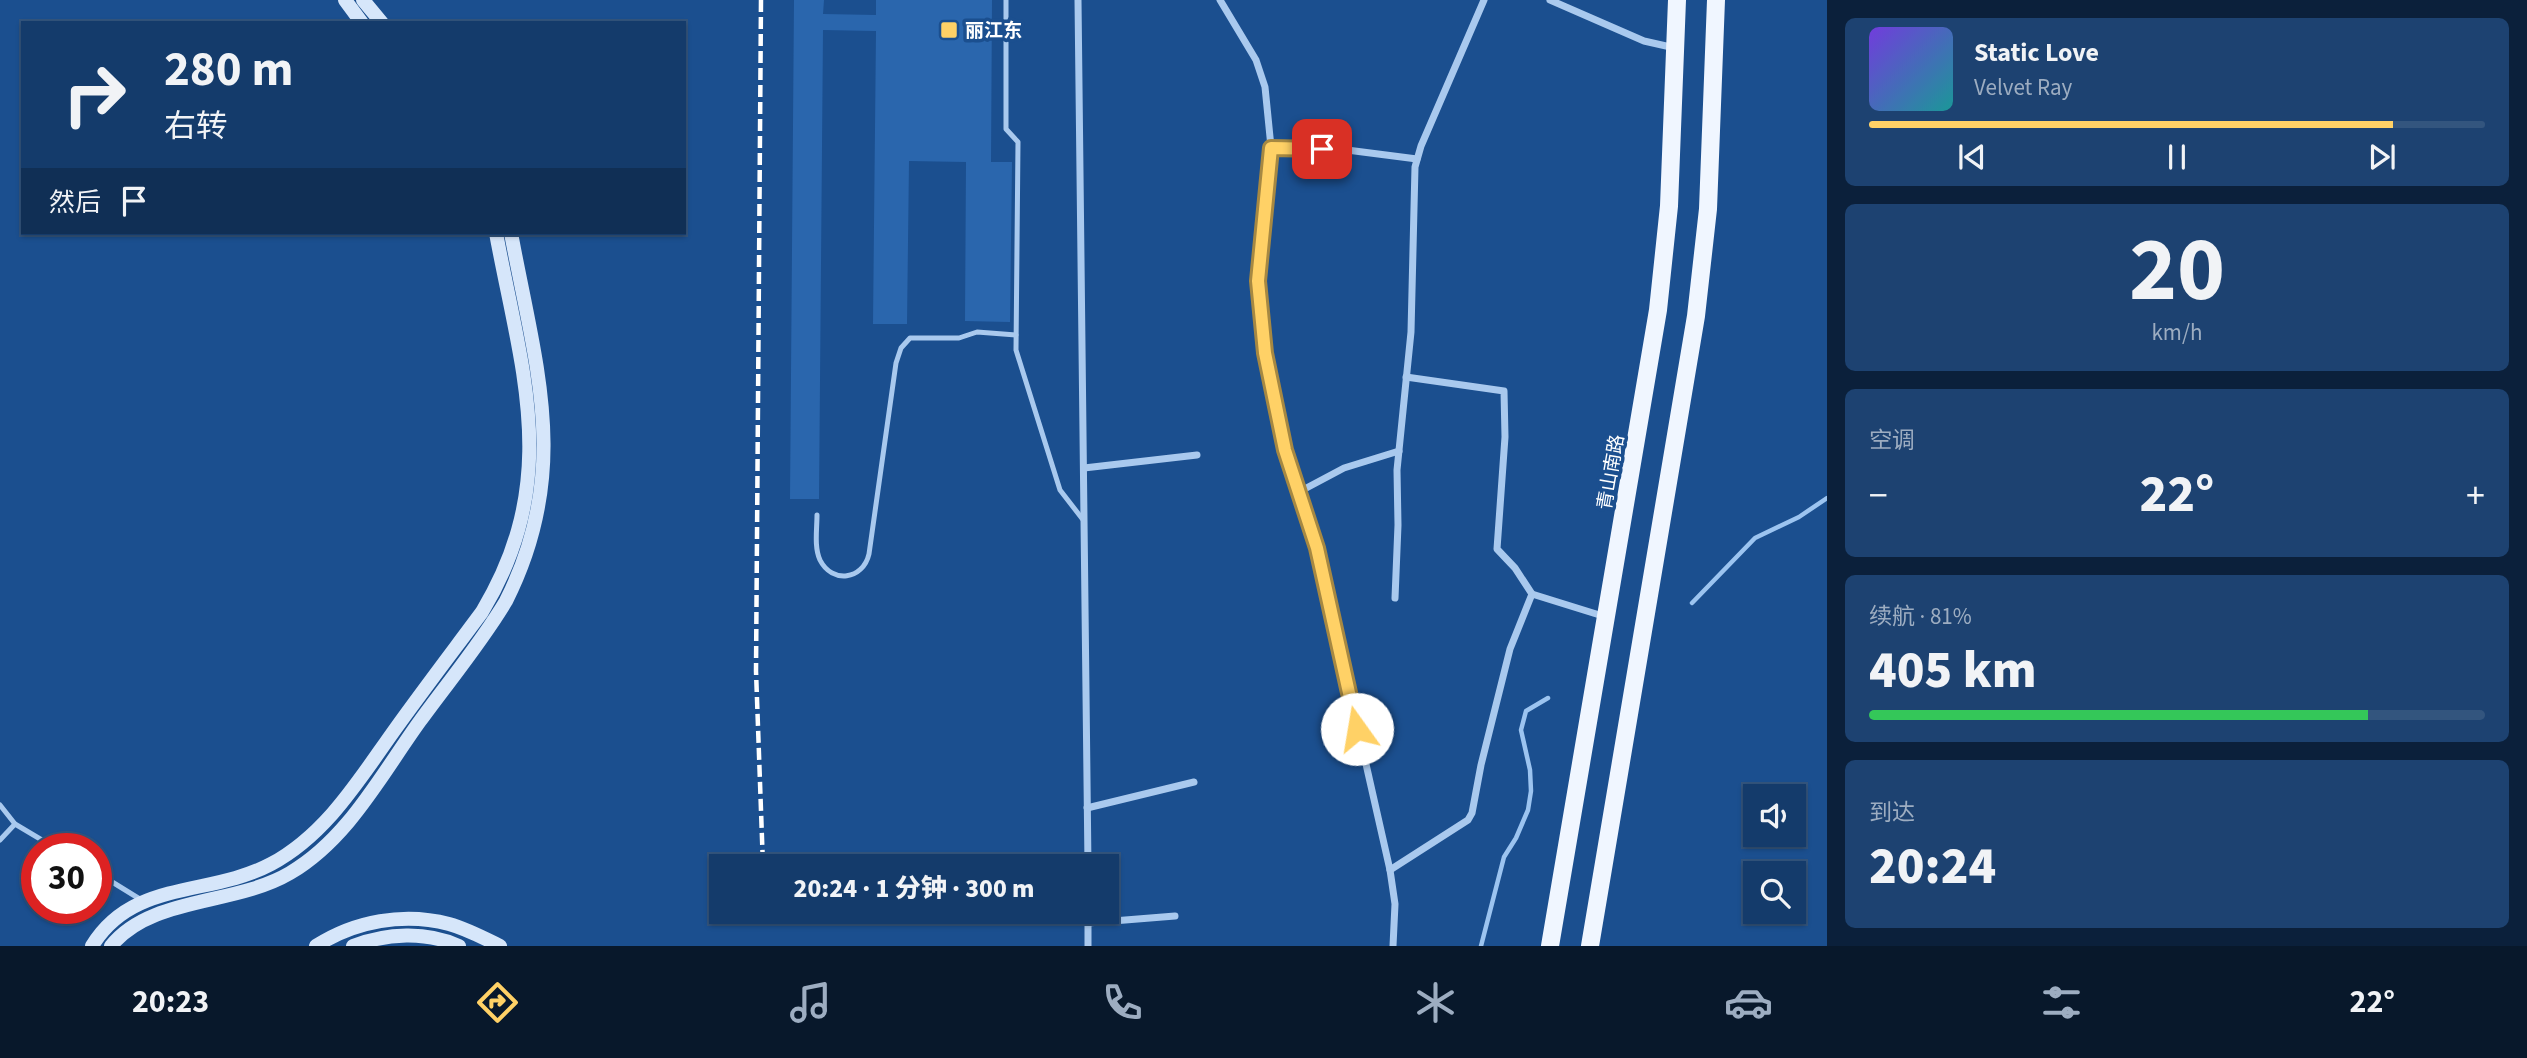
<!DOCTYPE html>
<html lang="zh">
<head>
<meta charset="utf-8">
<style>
  body { margin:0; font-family:"Source Sans 3","Noto Sans SC",sans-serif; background:#1d4271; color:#f1f3f6; height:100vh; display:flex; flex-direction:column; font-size:26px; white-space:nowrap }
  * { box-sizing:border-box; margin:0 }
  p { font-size:23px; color:#9dadc1 }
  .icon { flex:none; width:38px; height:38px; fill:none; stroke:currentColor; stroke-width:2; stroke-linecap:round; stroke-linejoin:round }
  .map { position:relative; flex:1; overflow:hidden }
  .side { display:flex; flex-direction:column; gap:18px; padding:18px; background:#0b203b; width:700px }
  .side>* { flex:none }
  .top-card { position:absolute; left:21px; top:21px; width:665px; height:214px; border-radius:0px; box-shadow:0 2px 5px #0004,0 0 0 2px #33557e; background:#143b6b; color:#f1f3f6; overflow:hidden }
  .fabs { position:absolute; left:1743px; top:784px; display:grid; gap:14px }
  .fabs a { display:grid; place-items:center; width:63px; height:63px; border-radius:0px; background:#143b6b; box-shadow:0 2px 5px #0004,0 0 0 2px #33557e; font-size:35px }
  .speed { position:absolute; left:21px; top:833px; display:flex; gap:14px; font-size:35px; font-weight:700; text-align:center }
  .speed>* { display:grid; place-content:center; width:91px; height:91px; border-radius:50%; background:#143b6b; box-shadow:0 2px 5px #0004,0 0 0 2px #33557e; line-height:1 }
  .speed .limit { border:10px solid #d22; background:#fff; color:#111 }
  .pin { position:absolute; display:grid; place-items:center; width:60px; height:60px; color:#fff; margin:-30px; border-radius:14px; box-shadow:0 4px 10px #0006 }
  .me { position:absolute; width:77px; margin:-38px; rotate:347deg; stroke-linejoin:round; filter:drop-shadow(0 0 5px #0008) }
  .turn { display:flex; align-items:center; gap:24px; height:147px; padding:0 28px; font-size:32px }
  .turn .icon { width:91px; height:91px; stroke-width:2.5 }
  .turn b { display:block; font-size:49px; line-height:60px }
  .then { display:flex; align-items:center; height:66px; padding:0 28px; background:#0003; gap:14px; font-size:26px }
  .big { font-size:52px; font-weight:800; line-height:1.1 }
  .side .card { flex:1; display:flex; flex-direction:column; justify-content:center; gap:10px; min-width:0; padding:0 24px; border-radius:10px; background:#1d4271 }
  .side .dial { align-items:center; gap:0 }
  .dial b { font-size:91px; line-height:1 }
  .song { display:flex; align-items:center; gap:21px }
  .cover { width:84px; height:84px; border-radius:10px; background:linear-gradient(135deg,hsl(260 70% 55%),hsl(180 70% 35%)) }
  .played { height:7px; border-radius:4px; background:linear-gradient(90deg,#ffd166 85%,#33557e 85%) }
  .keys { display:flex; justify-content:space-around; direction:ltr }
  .heat { display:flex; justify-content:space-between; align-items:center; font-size:38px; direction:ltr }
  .charge { height:10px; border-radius:5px; background:linear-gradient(90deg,#34c759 81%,#33557e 0) }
  .trip { position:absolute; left:709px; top:854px; width:410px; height:70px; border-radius:0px; background:#143b6b; box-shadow:0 2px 5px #0004,0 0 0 2px #33557e; font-weight:800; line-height:70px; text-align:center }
  .tabs { display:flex; height:112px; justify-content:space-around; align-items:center; background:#08182b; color:#9dadc1 }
  .tabs .icon { width:49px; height:49px }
  .tabs .current { color:#ffd166 }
  .tabs b { font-size:32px; color:#f1f3f6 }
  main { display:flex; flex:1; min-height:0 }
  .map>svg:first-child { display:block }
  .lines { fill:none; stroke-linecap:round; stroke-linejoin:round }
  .stream { stroke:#9cc4f0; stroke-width:4.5 }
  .building { fill:#2a66ad }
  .lane { stroke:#a9c9ee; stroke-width:5 }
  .street { stroke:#a9c9ee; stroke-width:7 }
  .secondary { stroke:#d6e6fa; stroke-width:14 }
  .primary { stroke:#f0f6ff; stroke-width:18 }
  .rail { stroke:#fff; stroke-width:4.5; stroke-dasharray:12 5; stroke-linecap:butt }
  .route-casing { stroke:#a68842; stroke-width:18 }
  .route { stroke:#ffd166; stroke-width:12 }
  .poi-dot { fill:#ffd166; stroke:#1b4f8f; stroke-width:2.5 }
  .labels { text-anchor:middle; stroke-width:7; stroke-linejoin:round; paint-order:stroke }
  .poi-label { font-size:19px; font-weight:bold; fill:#fff; stroke:#1b4f8f; text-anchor:start }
  .street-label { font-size:19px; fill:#fff; stroke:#1b4f8f }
</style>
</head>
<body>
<main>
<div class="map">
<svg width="1827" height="946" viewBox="0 0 1827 946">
  <rect width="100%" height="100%" fill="#1b4f8f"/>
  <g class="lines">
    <g class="stream">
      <path d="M1692,603L1755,538L1799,517L1827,498"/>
      <path d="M1481,946L1504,857L1516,838L1528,810L1531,791L1530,770L1521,730L1526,711L1548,698"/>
    </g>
  </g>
  <path class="building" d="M794,0H824L823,14L876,15V0H992L991,162H1012L1010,322L965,321L966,162L909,161L907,324H873L876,31L823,30L819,499H790Z"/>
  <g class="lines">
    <g class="lane">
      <path d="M1006,0V129L1018,142L1016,350L1060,490L1084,521"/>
      <path d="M817,515C817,529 814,547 820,560C832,584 863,580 869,554L896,363L901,348L910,338H959L977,332L1016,335"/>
      <path d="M0,805L15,824L57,849"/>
      <path d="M0,840L15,824"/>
      <path d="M96,872L143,901"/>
    </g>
    <g class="street">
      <path d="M1078,0L1088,866"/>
      <path d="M1220,0L1256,60L1265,87L1271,147L1258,281L1265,353L1285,450L1317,548L1390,870L1395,904L1393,946"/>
      <path d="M1550,0L1644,41L1675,48"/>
      <path d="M1271,147L1347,150L1417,159"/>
      <path d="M1406,377L1504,391L1505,437L1497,549L1515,568L1532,594L1606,617"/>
      <path d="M1084,468L1197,455"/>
      <path d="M1297,493L1344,468L1399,451"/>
      <path d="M1395,598L1398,525L1397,470L1411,332L1415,167L1421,146L1484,0"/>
      <path d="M1087,808L1194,782"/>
      <path d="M1390,870L1468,820L1472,813L1481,765L1510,649L1532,594"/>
      <path d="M1088,912V946"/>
      <path d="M1088,923L1175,916"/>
    </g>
    <g class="secondary">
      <path d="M345,0L362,23"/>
      <path d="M363,0L382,23"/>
      <path d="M92,946C133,879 209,897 271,864C327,834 360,778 396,728C424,689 453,651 482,612C562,479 522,373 496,233"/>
      <path d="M111,946C151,896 234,906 290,873C348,839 381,775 420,721C449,681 481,643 506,601C572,470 536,368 511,233"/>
      <path d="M316,946C355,921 404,912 449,924C467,929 484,938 500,946"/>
      <path d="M353,946C387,933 426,931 459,946"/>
    </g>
    <g class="primary">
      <path d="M1550,946L1658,310L1669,206L1677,0"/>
      <path d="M1590,946L1696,316L1708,209L1716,0"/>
    </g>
    <path class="rail" d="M761,0L756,671L763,866"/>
  </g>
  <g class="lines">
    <g class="route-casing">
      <path id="route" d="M1322,149L1271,148L1258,281L1265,353L1285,450L1317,548L1357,729"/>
    </g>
    <use href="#route" class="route"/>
  </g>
  <rect class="poi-dot" x="940" y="21" width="18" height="18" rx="3.5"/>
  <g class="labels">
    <g class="poi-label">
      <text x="965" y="37">丽江东</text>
    </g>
    <g class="street-label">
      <text transform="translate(1610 472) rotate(-80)" y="7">青山南路</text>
    </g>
  </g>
</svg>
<div class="fabs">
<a><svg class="icon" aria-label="sound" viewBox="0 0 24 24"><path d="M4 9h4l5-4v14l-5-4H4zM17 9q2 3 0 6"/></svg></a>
<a><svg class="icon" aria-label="search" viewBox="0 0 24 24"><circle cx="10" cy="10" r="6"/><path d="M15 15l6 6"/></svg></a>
</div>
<div class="speed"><div class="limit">30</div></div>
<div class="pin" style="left:1322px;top:149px;background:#d93025"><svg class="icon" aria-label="arrive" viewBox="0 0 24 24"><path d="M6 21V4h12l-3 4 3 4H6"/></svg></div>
<svg class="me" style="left:1357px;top:729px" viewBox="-20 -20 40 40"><circle r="19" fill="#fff"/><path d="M0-13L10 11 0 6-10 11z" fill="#ffd166"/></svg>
<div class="trip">20:24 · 1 分钟 · 300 m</div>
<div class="top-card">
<div class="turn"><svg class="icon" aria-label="right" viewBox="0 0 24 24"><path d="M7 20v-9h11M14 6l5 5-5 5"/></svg><div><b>280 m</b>右转</div></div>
<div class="then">然后<svg class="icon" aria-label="arrive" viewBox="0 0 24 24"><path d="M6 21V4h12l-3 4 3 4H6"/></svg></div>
</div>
</div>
<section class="side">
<div class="card">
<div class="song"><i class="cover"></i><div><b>Static Love</b><p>Velvet Ray</p></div></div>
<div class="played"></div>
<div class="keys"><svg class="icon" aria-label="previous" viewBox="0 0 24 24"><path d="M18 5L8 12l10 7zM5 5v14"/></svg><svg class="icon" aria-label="pause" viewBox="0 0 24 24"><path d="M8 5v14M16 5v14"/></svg><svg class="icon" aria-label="next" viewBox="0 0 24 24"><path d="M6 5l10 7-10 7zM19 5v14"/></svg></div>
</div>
<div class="card dial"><b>20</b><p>km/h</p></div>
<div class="card"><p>空调</p>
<div class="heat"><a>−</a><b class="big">22°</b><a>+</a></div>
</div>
<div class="card"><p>续航 · 81%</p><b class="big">405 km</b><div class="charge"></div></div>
<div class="card"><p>到达</p><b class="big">20:24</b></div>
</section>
</main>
<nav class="tabs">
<b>20:23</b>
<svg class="icon current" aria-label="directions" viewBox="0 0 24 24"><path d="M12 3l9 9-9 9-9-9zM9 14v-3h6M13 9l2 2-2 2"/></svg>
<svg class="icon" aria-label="music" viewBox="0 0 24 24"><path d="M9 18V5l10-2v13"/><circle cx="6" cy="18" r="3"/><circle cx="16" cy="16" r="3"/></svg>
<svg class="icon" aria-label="phone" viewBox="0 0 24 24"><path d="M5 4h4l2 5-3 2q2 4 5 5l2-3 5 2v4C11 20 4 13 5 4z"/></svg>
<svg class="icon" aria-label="climate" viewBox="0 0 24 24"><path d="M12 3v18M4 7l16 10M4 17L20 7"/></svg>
<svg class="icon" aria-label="car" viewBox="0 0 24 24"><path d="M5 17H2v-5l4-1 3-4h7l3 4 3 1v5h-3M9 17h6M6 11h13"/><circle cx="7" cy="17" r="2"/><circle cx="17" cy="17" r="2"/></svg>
<svg class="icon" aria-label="filters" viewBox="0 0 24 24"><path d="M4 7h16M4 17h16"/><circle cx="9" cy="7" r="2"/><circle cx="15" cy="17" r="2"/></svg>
<b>22°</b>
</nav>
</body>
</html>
